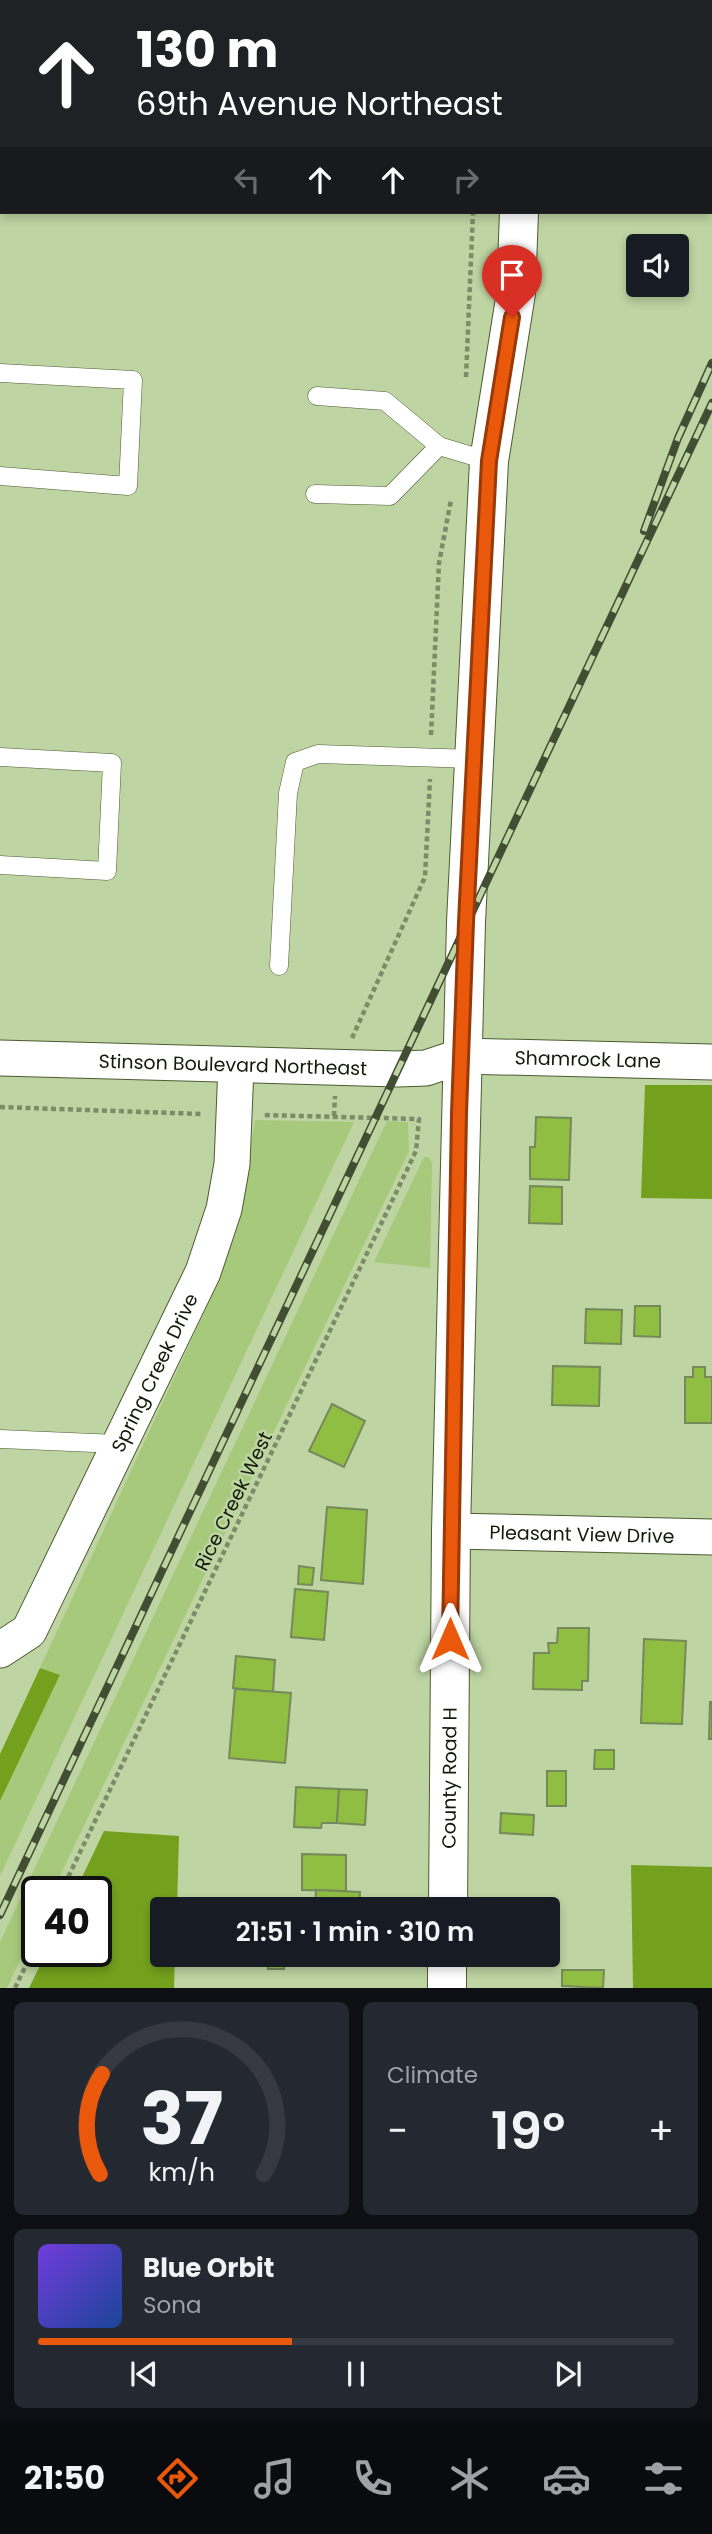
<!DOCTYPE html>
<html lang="en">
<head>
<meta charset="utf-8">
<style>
  body { margin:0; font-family:Poppins,sans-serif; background:#242831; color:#f1f3f6; height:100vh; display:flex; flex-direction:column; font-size:26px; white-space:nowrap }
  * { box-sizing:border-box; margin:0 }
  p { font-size:23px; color:#9ea1a6 }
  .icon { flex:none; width:38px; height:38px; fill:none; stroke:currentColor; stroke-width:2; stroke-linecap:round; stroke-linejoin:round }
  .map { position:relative; height:1988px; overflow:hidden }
  .sheet { display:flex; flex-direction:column; gap:14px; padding:14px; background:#0d0f14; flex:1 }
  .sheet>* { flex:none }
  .banner { position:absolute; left:0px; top:0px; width:712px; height:214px; box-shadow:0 4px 10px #0003; background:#202124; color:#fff; overflow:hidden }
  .buttons { position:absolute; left:626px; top:234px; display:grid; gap:14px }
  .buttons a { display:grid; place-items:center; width:63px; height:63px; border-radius:7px; background:#171b24; box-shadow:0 4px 10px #0003; font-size:35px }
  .speed { position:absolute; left:21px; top:1876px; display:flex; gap:14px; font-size:35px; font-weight:700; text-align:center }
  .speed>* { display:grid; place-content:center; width:91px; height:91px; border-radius:50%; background:#171b24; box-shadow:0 4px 10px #0003; line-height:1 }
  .speed .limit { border:4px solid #111; border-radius:10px; background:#fff; color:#111 }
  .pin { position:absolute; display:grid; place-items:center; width:60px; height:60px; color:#fff; margin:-72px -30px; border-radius:50% 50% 50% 0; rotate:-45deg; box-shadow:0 0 7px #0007 }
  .pin .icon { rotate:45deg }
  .me { position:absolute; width:77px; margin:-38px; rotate:0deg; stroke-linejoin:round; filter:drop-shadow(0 0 5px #0008) }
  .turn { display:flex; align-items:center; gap:24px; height:147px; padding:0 21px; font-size:32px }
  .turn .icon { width:91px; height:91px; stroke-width:2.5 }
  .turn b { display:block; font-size:49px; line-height:60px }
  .lanes { display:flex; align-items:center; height:66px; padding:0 21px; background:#0003; justify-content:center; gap:35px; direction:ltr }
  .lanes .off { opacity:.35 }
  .big { font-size:52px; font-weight:600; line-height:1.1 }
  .sheet .tile { flex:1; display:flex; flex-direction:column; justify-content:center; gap:10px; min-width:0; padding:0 24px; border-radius:10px; background:#242831 }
  .sheet .dial { align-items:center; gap:0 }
  .dial svg { height:182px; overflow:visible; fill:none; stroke:#363941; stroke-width:7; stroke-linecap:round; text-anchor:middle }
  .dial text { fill:#f1f3f6; stroke:none }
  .song { display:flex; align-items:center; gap:21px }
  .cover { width:84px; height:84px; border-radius:10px; background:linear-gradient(135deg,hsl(260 70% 55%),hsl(220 70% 35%)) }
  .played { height:7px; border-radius:4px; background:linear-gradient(90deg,#ea580c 40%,#363941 40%) }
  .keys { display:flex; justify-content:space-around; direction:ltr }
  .heat { display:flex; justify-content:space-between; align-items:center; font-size:38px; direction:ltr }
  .sheet .tiles { flex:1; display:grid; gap:14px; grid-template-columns:1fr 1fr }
  .tile:last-child { grid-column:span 2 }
  .trip { position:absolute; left:150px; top:1897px; width:410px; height:70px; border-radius:7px; background:#171b24; box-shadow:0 4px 10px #0003; font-weight:600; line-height:70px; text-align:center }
  .dock { display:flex; height:112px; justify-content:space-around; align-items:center; background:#090b0e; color:#9ea1a6 }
  .dock .icon { width:49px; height:49px }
  .dock .selected { color:#ea580c }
  .dock b { font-size:32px; color:#f1f3f6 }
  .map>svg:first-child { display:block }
  .green { fill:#a7c97b }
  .forest { fill:#74a11d }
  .building { fill:#8fbe42; stroke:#75895a; stroke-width:2 }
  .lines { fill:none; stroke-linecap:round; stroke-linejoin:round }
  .service-casing { stroke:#4a5d30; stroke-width:19 }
  .minor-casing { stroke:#4a5d30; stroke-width:37 }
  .tertiary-casing { stroke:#4a5d30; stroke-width:40 }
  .path { stroke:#7b8c66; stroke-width:4.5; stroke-dasharray:5 3.5; stroke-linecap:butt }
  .service { stroke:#fff; stroke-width:18 }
  .minor { stroke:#fff; stroke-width:35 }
  .tertiary { stroke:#fff; stroke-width:38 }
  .rail-casing { stroke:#424e33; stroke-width:8 }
  .rail { stroke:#bed4a2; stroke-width:5; stroke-dasharray:16; stroke-linecap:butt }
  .route-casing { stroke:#983908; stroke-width:18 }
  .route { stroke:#ea580c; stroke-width:12 }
  .labels { text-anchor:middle; stroke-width:5; stroke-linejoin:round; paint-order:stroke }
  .street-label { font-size:19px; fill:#131b08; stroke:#bed4a2 }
</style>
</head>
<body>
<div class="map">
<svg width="712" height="1988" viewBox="0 0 712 1988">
  <rect width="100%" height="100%" fill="#bed4a2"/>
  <g class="green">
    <path d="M255,1120L354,1122L0,1876V1801L60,1676L40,1668L215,1289L237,1229Z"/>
    <path d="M387,1121L408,1122L409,1151L52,1892H37V1924L7,1988H0V1942Z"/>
    <path d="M424,1157H428L432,1163L430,1268L374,1262Z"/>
  </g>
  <g class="forest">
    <path d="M645,1085H712V1199L641,1198Z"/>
    <path d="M40,1668L60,1675L0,1801V1754Z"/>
    <path d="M104,1831L179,1836L177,1909H163V1955H175L174,1988H29L47,1951H96V1892H75Z"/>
    <path d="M631,1865L712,1867V1988H633Z"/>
  </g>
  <g class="building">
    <path d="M536,1117L571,1118L569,1180L530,1179V1147H535Z"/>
    <path d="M530,1186L562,1187V1224L529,1223Z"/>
    <path d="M635,1306H660V1337L634,1336Z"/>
    <path d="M586,1309L622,1310L621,1344L585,1343Z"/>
    <path d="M553,1366L600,1367L599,1406L552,1405Z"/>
    <path d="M693,1367H705V1377H712V1423H685V1377H693Z"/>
    <path d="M332,1404L365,1421L344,1467L309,1451Z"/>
    <path d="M327,1507L367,1510L363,1584L321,1580Z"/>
    <path d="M299,1566L314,1568L312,1585L298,1584Z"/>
    <path d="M295,1589L328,1592L324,1640L291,1637Z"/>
    <path d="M558,1628H589L588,1681H582V1690L533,1689L534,1653H549L548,1643H557Z"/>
    <path d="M644,1639L686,1641L682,1724L641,1723Z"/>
    <path d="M236,1656L275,1660L273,1692L233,1688Z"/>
    <path d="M235,1689L291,1693L285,1763L229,1758Z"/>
    <path d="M710,1702H712V1739H709Z"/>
    <path d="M595,1750H614V1769H594Z"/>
    <rect x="547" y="1771" width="19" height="35"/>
    <path d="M296,1787L339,1789L337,1823H322L321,1828L294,1827Z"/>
    <path d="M339,1789L367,1790L365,1825L337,1823Z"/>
    <path d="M501,1813L534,1815L533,1835L500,1833Z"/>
    <path d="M302,1854L346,1855V1891L302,1890Z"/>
    <path d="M316,1890L360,1892L359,1909H315Z"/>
    <rect x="268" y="1955" width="16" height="14"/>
    <path d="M562,1970H604L603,1988L562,1986Z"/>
  </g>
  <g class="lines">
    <g class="service-casing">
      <g id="service">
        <path d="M151,2V0"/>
        <path d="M0,85H2"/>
        <path d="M0,373L133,380L128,486L0,476"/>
        <path d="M317,396L385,401L439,446L489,461"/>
        <path d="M315,494L390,496L439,446"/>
        <path d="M0,757L112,763L107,871L0,865"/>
        <path d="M279,966L288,793L295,762L318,754L474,759"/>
        <path d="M0,1439L118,1444"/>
      </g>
    </g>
    <g class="minor-casing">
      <g id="minor">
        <path id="s1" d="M0,1058L398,1069L426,1068L462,1056L712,1062"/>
        <path id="s2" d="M451,1531L712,1537"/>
        <path id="s3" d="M0,1650L29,1631L203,1272L224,1209L232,1164L236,1066"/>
      </g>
    </g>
    <g class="tertiary-casing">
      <g id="tertiary">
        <path d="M526,2V0"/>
        <path id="s4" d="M448,1909L451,1531L466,922L489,461L516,293L519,212"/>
        <path d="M447,1988V1955"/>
      </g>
    </g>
    <g class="path">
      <path d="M481,2V0"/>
      <path d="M466,377L473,212"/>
      <path d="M431,735L439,563L451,500"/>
      <path d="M352,1038L425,877L430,779"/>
      <path d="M0,1107L202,1114"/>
      <path d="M334,1116L335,1096"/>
      <path d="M61,1892L416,1151L419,1119L263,1115"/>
      <path d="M15,1988L37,1942"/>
    </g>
    <use href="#service" class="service"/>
    <use href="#minor" class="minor"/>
    <use href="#tertiary" class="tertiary"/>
    <g class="rail-casing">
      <g id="rail">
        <path d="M644,531L678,438L712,363"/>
        <path d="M0,1915L712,403"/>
      </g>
    </g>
    <use href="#rail" class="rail"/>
  </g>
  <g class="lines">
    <g class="route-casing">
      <path id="route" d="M450,1639L459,1113L466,922L489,461L512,317"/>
    </g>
    <use href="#route" class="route"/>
  </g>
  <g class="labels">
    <g class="street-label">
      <text dy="7" stroke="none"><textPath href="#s1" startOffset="590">Shamrock Lane</textPath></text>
      <text dy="7" stroke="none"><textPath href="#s1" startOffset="233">Stinson Boulevard Northeast</textPath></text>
      <text dy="7" stroke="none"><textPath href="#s3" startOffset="322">Spring Creek Drive</textPath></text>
      <text transform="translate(233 1501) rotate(-64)" y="7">Rice Creek West</text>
      <text dy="7" stroke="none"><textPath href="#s2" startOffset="131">Pleasant View Drive</textPath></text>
      <text dy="7" stroke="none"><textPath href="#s4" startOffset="131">County Road H</textPath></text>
    </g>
  </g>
</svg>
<div class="buttons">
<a><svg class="icon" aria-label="sound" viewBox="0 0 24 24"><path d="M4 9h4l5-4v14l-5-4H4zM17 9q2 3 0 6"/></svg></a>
</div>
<div class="speed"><div class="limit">40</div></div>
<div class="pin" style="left:512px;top:317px;background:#d93025"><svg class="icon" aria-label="arrive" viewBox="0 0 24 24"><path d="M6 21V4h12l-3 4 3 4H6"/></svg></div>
<svg class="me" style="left:450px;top:1639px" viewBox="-20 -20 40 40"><path d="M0-17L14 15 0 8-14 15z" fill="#ea580c" stroke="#fff" stroke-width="4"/></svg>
<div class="trip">21:51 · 1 min · 310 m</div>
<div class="banner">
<div class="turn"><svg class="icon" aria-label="ahead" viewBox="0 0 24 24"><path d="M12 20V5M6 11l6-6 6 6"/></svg><div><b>130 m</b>69th Avenue Northeast</div></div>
<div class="lanes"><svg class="icon off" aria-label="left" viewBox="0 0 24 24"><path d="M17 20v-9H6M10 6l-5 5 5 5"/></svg><svg class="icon" aria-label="ahead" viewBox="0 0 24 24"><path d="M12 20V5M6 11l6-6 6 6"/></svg><svg class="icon" aria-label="ahead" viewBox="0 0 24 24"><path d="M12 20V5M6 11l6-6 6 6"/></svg><svg class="icon off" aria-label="right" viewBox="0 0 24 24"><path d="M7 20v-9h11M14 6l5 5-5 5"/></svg></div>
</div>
</div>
<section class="sheet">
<div class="tiles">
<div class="tile dial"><svg viewBox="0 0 100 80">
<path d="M14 69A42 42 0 1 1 86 69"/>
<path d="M14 69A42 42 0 0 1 15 25" stroke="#ea580c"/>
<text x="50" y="56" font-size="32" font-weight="700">37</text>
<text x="50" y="72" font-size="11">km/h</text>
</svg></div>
<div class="tile"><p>Climate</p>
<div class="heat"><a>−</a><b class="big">19°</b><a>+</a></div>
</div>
<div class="tile">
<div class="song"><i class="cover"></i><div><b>Blue Orbit</b><p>Sona</p></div></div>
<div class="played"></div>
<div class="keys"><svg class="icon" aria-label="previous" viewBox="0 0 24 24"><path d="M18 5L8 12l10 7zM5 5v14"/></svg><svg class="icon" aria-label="pause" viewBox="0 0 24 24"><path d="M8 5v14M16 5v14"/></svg><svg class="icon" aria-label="next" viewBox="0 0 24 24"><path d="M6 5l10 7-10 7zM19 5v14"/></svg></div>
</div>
</div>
</section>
<nav class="dock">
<b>21:50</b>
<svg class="icon selected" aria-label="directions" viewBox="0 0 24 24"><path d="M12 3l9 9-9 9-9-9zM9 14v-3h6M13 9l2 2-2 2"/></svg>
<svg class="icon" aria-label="music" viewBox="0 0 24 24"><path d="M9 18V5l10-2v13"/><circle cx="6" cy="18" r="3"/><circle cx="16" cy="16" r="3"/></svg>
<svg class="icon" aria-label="phone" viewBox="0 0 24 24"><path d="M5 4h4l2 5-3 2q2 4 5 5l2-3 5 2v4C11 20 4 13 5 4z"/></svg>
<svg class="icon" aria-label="climate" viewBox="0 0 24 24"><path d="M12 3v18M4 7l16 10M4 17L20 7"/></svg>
<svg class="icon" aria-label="car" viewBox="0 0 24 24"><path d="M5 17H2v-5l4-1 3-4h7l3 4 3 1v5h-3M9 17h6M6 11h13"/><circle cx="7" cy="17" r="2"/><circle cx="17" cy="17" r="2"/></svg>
<svg class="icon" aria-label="filters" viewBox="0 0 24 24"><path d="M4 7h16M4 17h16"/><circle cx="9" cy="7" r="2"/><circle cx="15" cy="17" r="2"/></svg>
</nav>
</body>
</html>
